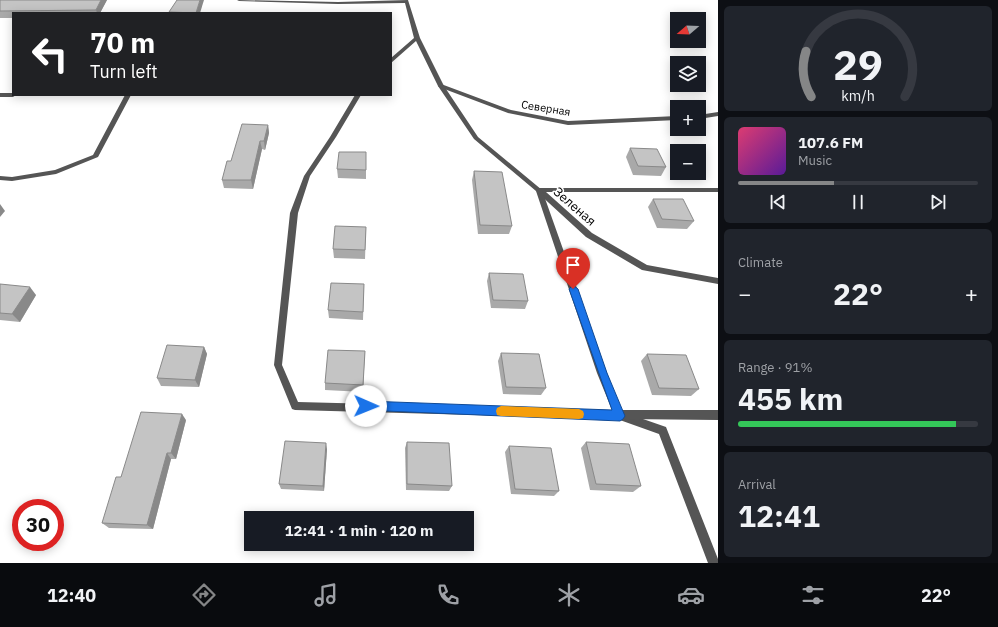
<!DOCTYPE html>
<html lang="en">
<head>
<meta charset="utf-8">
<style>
  body { margin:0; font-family:"IBM Plex Sans",sans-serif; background:#20242c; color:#f1f3f6; height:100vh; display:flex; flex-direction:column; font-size:15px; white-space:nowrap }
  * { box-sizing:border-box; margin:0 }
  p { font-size:13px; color:#9ea1a6 }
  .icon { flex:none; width:22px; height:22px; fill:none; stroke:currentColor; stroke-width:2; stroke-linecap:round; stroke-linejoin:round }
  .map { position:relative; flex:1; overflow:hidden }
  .drawer { display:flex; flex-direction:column; gap:6px; padding:6px; background:#0d0f14; width:280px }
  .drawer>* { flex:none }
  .top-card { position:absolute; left:12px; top:12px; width:380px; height:84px; border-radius:0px; box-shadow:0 2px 10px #0003; background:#202124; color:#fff; overflow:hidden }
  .needle { width:26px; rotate:251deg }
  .buttons { position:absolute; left:670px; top:12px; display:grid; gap:8px }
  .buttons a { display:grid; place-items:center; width:36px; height:36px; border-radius:0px; background:#171b24; box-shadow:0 2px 10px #0003; font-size:20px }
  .speed { position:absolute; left:12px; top:499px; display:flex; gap:8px; font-size:20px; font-weight:700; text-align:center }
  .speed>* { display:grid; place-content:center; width:52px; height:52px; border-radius:50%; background:#171b24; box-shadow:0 2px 10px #0003; line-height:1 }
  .speed .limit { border:6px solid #d22; background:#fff; color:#111 }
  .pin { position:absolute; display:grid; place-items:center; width:34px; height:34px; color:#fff; margin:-41px -17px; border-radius:50% 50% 50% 0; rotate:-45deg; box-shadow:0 0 4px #0007 }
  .pin .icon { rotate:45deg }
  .me { position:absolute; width:44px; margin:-22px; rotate:91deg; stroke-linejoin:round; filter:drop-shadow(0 0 3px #0008) }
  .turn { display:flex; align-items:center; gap:14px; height:84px; padding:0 12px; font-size:18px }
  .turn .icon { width:52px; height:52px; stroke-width:2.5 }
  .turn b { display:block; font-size:28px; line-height:34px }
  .big { font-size:30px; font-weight:800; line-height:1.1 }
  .drawer .tile { flex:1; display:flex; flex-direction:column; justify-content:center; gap:6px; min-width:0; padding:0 14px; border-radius:6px; background:#20242c }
  .drawer .dial { align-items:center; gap:0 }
  .dial svg { height:104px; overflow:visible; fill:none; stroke:#363941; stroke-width:7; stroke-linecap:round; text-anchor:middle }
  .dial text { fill:#f1f3f6; stroke:none }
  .song { display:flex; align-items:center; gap:12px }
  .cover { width:48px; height:48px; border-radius:6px; background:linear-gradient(135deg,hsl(340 70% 55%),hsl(270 70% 35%)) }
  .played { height:4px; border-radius:2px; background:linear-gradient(90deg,#858687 40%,#363941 40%) }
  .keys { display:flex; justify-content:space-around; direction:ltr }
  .heat { display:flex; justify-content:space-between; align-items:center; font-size:22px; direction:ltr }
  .charge { height:6px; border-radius:3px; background:linear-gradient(90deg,#34c759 91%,#363941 0) }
  .trip { position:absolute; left:244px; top:511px; width:230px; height:40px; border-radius:0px; background:#171b24; box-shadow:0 2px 10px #0003; font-weight:800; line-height:40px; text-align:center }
  .dock { display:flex; height:64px; justify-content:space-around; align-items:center; background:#090b0e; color:#9ea1a6 }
  .dock .icon { width:28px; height:28px }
  .dock .selected { color:#858687 }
  .dock b { font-size:18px; color:#f1f3f6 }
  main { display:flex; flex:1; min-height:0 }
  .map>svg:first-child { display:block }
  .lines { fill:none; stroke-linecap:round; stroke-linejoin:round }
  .lane { fill:#555; fill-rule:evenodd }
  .street { fill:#555; fill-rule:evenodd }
  .wall { fill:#a9a9a9 }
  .shaded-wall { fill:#898989 }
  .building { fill:#c4c4c4; stroke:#898989 }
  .route { fill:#1a73e8; stroke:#114b97 }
  .slow { fill:#f59e0b }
  .labels { text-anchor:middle; stroke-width:3; stroke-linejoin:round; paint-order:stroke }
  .far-street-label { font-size:11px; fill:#000; stroke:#fff }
  .street-label { font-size:13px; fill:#000; stroke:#fff }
</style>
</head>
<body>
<main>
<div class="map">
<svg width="718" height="563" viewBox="0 0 718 563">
  <rect width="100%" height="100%" fill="#fff"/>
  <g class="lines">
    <g class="lane">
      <path d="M441,84L511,110L568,121L677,116V120L568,125L508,113L439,87L438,86Z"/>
      <path d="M718,112V116L699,119V115Z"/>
      <path d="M537,188H718V192H546L592,233L647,265L718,278V284L642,270L586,237L537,192L536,190Z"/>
      <path d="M620,411L666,427L718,559V563H708L659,434L617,419L615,416L617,413Z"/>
    </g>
    <g class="street">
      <path d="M237,0L338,2L408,0L420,38L444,86L478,137L542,190L607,373L621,410H718V420L623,419L619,421L615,419L295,410L292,409L274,365L290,213L304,176L330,137L355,95H361L336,137L310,176L298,213L282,365L298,402L612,410L597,373L536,191L474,139L438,86L416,41L391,63V58L414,38L405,3L338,4L239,1Z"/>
      <path d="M0,93H13V95H16L13,97H0Z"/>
      <path d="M125,95H131L98,157L56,174L12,181L0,180V176L12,177L55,170L93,155Z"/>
    </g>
  </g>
  <g class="wall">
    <path d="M0,0H107L100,13H13V18H0Z"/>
    <path d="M268,125L269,133L265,150L262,149L253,189L224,188L222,180Z"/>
    <path d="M630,148L666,167L661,176L633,175L626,157Z"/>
    <path d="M366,161V179L338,178L337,169Z"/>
    <path d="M474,171L512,226L509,234H478L472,180Z"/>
    <path d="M653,199L694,221L687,229L657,228L648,207Z"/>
    <path d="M366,227L365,259L334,258L333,249Z"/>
    <path d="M489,273L528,301L525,309L491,308L487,281Z"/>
    <path d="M0,284L36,295L20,322L0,320Z"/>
    <path d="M364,284L363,320L329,318L328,310Z"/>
    <path d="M204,347L207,354L199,387L161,386L157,378Z"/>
    <path d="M365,351L363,392L325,390V383Z"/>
    <path d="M501,353L546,388L541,395L503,394L498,361Z"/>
    <path d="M647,354L699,389L691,396L652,395L641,361Z"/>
    <path d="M186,420L176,459H171L153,529L109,528L102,523L121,477Z"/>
    <path d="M407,442L452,486L449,491L406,490L405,448Z"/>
    <path d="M586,442L641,486L633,492L590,490L581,448Z"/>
    <path d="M509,446L559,491L554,496L511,494L505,452Z"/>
    <path d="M327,449L324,491L281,489L279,484Z"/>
  </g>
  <g class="shaded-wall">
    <path d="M101,0H107L100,13H97L96,10Z"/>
    <path d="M200,0H204L200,13H196Z"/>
    <path d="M268,125L269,133L265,150L264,141Z"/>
    <path d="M260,141L262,149L253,189L251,180Z"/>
    <path d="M0,204L5,211L0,217Z"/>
    <path d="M30,287L36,295L20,322L12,314Z"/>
    <path d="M204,347L207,354L199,387L195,380Z"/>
    <path d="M182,414L186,420L176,459L171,453Z"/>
    <path d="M326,443L327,449L324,491L323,486Z"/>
    <path d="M167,453L171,459L153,529L147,525Z"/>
  </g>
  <g class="building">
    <path d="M0,0H101L96,10L0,11Z"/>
    <path d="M177,0H200L196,13L169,12Z"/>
    <path d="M242,124L268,125L264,141H260L251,180H222L227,161H231Z"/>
    <path d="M630,148L657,149L666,167L638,166Z"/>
    <path d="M339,152H366V170L337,169Z"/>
    <path d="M474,171L502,172L512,226L480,225Z"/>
    <path d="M653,199H683L694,221L662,219Z"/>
    <path d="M335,226L366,227L365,250L333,249Z"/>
    <path d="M489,273L523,274L528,301L493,300Z"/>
    <path d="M331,283L364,284L363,312L328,310Z"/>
    <path d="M0,284L30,287L12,314L0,313Z"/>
    <path d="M167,345L204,347L195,380L157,378Z"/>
    <path d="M328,350L365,351L363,385L325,383Z"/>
    <path d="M501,353L539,354L546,388L506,387Z"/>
    <path d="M647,354L686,355L699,389L659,388Z"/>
    <path d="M141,412L182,414L171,453H167L147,525L102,523L116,477H121Z"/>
    <path d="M285,441L326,443L323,486L279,484Z"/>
    <path d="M407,442L449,443L452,486L407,484Z"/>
    <path d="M586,442L629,444L641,486L596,484Z"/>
    <path d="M509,446L551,448L559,491L515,489Z"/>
  </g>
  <path class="route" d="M573,285L578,289L607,373L625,416L623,419L620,421L362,410L360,406L362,403L366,401L612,410L569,289Z"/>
  <path class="slow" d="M501,406L579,409L583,411L584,414L583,418L579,419L501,416L497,415L496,411L497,408Z"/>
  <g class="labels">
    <g class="far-street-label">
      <text transform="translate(546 108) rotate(9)" y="4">Северная</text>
    </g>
    <g class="street-label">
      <text transform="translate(575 206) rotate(41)" y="5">Зеленая</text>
    </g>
  </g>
</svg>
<div class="buttons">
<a><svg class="needle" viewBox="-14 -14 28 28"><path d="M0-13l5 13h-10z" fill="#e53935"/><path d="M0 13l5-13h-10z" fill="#9ea1a6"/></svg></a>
<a><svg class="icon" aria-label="layers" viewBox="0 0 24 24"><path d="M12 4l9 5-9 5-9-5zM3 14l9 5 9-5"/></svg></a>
<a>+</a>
<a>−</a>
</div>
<div class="speed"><div class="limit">30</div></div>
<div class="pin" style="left:573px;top:289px;background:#d93025"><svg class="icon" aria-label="arrive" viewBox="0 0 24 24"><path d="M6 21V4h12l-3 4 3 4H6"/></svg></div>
<svg class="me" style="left:366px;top:406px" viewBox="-20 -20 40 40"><circle r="19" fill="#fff"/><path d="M0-13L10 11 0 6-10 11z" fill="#1a73e8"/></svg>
<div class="trip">12:41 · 1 min · 120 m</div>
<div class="top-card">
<div class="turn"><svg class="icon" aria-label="left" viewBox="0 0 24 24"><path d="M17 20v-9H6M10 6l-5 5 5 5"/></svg><div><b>70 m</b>Turn left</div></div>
</div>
</div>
<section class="drawer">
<div class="tile dial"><svg viewBox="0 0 100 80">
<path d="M14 69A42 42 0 1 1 86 69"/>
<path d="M14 69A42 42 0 0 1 10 34" stroke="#858687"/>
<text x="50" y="56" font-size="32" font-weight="700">29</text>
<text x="50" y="72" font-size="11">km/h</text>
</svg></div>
<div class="tile">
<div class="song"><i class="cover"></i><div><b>107.6 FM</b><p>Music</p></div></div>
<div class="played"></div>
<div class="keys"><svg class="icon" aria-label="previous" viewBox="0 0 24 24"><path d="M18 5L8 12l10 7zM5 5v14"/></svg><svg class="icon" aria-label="pause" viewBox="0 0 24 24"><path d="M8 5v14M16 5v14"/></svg><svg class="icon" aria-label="next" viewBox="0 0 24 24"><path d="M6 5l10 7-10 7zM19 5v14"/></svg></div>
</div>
<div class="tile"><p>Climate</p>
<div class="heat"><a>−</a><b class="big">22°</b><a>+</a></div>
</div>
<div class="tile"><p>Range · 91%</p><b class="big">455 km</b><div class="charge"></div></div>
<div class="tile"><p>Arrival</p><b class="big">12:41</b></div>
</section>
</main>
<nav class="dock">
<b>12:40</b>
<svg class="icon selected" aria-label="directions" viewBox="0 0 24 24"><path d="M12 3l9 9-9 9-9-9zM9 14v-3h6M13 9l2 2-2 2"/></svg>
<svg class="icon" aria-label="music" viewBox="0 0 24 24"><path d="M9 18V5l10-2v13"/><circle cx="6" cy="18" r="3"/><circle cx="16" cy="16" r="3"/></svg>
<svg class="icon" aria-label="phone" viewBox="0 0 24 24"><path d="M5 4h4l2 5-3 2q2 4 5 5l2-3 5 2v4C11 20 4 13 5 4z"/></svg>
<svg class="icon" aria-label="climate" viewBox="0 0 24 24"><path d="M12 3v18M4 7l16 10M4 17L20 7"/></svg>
<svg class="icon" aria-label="car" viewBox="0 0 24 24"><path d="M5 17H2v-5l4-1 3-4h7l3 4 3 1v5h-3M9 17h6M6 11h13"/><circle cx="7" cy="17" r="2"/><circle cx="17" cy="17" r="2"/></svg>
<svg class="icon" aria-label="filters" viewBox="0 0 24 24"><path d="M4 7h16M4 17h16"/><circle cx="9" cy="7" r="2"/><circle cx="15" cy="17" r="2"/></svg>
<b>22°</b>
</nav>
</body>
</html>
